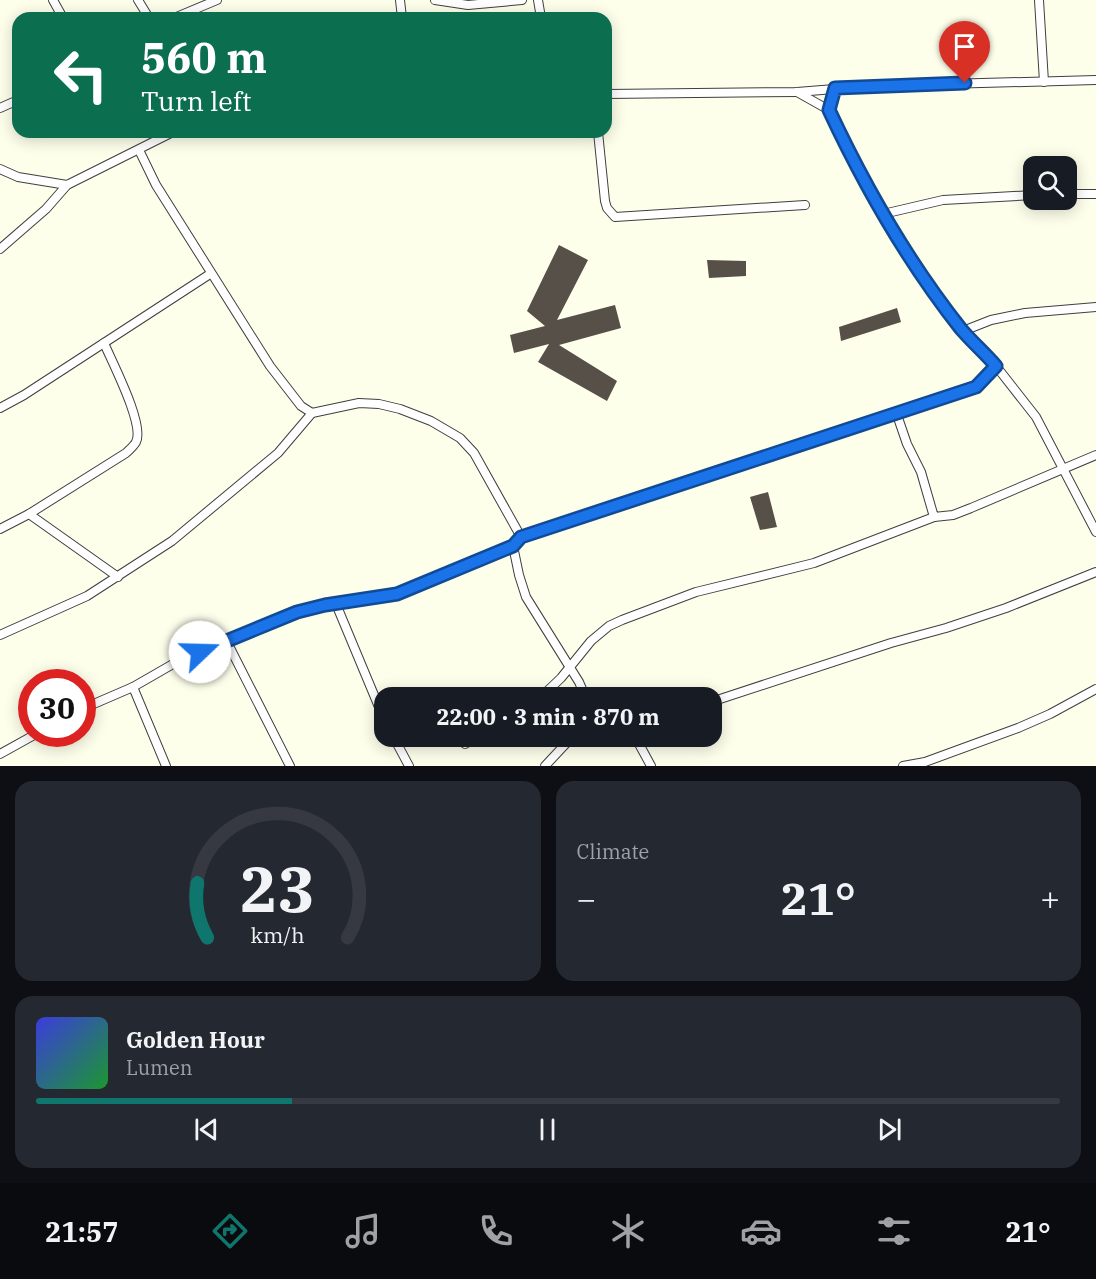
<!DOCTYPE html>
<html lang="en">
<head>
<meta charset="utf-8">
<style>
  body { margin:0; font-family:"IBM Plex Serif",serif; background:#242831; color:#f1f3f6; height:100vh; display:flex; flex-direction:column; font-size:22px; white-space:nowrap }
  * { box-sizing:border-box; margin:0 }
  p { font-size:20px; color:#9ea1a6 }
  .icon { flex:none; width:33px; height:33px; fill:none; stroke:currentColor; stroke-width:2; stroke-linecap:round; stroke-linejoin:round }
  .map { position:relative; height:766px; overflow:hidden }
  .details { display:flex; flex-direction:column; gap:15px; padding:15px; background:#0d0f14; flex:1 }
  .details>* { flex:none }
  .top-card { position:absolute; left:12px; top:12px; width:600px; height:126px; border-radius:18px; box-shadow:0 3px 15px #0003; background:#0b6e4f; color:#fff; overflow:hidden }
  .fabs { position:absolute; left:1023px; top:156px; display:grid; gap:12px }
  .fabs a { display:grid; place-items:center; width:54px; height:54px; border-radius:12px; background:#171b24; box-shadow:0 3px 15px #0003; font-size:30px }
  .speed { position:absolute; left:18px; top:669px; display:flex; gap:12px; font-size:30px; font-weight:700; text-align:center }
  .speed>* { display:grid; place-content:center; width:78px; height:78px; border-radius:50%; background:#171b24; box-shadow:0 3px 15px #0003; line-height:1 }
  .speed .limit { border:9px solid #d22; background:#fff; color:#111 }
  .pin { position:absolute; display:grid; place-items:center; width:51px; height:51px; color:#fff; margin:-62px -26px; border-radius:50% 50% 50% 0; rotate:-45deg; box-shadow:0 0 6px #0007 }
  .pin .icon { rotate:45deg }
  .me { position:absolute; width:66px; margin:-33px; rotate:69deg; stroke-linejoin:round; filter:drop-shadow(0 0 4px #0008) }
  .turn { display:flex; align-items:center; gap:21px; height:126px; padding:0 30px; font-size:27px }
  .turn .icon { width:78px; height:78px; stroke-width:2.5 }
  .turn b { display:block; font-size:42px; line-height:51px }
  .big { font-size:45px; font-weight:700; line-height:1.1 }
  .details .tile { flex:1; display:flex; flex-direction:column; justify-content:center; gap:9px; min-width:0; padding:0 21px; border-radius:18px; background:#242831 }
  .details .dial { align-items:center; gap:0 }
  .dial svg { height:156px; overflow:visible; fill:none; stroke:#363941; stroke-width:7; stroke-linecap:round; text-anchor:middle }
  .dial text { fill:#f1f3f6; stroke:none }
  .song { display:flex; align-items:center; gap:18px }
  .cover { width:72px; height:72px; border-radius:9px; background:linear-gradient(135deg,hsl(240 70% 55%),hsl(130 70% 35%)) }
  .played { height:6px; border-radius:3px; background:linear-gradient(90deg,#0f766e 25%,#363941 25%) }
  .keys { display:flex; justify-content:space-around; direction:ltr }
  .heat { display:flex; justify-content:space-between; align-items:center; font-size:33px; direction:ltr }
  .details .tiles { flex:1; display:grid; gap:15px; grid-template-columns:1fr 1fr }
  .tile:last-child { grid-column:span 2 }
  .trip { position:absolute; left:374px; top:687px; width:348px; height:60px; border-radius:18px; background:#171b24; box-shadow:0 3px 15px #0003; font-weight:700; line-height:60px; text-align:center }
  .menu { display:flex; height:96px; justify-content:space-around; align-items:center; background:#090b0e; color:#9ea1a6 }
  .menu .icon { width:42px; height:42px }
  .menu .on { color:#0f766e }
  .menu b { font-size:27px; color:#f1f3f6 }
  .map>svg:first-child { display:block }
  .building { fill:#565048 }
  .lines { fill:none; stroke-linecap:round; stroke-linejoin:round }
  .minor-casing { stroke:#3f3f3f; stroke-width:10 }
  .minor { stroke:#fff; stroke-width:8 }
  .route-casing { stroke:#114b97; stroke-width:15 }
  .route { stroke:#1a73e8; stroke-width:10 }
</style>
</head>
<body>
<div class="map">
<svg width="1096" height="766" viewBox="0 0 1096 766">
  <rect width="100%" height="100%" fill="#feffeb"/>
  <g class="building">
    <path d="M559,245L588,260L557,320L615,305L621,328L559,345L617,381L607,401L538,362L549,344L514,353L510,335L545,326L527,311Z"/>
    <path d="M707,260L746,261V276L709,278Z"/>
    <path d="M897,308L901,322L841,341L839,327Z"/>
    <path d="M768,492L777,527L760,530L750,497Z"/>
  </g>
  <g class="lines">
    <g class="minor-casing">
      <g id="minor">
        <path d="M53,0L63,18"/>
        <path d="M138,0L149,18"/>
        <path d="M400,0L402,18"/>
        <path d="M435,0L468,5L522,0"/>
        <path d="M538,0L541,18"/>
        <path d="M1039,0L1044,82"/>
        <path d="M174,18L217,0"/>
        <path d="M606,94L797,92L872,86L1096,80"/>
        <path d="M0,108L18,100"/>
        <path d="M829,110L835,88"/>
        <path d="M598,132L605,201L607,208L615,217L805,205"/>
        <path d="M139,150L156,185L270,366L301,406L312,413"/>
        <path d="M0,169L18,177L67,185L173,132"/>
        <path d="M1066,194H1096"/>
        <path d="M883,214L943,200L1034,195"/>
        <path d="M0,249L46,209L67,185"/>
        <path d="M963,331L991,320L1025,313L1096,307"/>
        <path d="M996,366L1036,417L1096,532"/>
        <path d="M0,408L24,395L210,274"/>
        <path d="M896,412L907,444L921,472L934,517L953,515L971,508L1096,455"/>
        <path d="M29,514L118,577"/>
        <path d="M0,529L29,514L126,453C129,450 134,446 136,442C145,425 112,362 104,343"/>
        <path d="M336,604L384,719"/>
        <path d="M0,635L87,596L172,541L278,453L312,413L359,403L379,404L400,409L431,421L460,438L474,453L521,537"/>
        <path d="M227,642L290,766"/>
        <path d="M133,687L166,766"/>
        <path d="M540,698L561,678L591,641L609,626L622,620L696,592L814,563L934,517"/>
        <path d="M586,698L579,682L526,597L519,575L513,546L521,537L977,387L996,366L963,331L928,283L883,214L858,170L829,110L797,92"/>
        <path d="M711,704L717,700L891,643L946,628L1006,608L1096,572"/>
        <path d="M82,709L133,687L180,660L297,613L325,605L397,594L513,546"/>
        <path d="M393,736L409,766"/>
        <path d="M624,736L638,742L651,766"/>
        <path d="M638,742L651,736"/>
        <path d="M465,744L478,736"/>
        <path d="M0,754L36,734"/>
        <path d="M545,766L573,736"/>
        <path d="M903,766L925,762L1018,728L1050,714L1096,689"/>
      </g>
    </g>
    <use href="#minor" class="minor"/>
  </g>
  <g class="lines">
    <g class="route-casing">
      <path id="route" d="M200,652L297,612L325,605L397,594L513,546L521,537L976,387L996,366C985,353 972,342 961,329C908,262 865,187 829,110L835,88L965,83"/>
    </g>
    <use href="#route" class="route"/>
  </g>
</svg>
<div class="fabs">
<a><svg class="icon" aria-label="search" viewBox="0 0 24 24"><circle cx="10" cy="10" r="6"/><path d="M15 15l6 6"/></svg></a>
</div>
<div class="speed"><div class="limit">30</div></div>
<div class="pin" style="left:965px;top:83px;background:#d93025"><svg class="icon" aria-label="arrive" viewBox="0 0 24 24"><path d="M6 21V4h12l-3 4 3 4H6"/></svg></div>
<svg class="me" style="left:200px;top:652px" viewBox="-20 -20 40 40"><circle r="19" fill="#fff"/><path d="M0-13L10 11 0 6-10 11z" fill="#1a73e8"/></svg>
<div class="trip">22:00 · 3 min · 870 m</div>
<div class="top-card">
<div class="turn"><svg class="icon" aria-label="left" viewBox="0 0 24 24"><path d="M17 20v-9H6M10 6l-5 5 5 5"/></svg><div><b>560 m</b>Turn left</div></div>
</div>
</div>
<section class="details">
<div class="tiles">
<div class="tile dial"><svg viewBox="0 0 100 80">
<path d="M14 69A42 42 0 1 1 86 69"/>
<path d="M14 69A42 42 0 0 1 9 41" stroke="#0f766e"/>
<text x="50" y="56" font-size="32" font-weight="700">23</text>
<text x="50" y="72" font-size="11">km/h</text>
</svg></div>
<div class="tile"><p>Climate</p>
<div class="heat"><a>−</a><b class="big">21°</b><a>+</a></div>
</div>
<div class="tile">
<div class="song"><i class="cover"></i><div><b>Golden Hour</b><p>Lumen</p></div></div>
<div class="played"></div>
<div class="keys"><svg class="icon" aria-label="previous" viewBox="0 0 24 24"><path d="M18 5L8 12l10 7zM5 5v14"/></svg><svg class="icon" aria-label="pause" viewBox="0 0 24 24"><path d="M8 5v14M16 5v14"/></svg><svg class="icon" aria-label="next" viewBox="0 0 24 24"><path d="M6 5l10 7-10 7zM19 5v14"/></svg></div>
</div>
</div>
</section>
<nav class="menu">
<b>21:57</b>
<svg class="icon on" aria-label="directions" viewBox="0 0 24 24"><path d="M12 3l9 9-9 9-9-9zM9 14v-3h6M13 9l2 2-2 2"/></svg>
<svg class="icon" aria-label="music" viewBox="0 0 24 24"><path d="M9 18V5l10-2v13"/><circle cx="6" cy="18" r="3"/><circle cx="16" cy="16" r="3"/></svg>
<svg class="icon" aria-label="phone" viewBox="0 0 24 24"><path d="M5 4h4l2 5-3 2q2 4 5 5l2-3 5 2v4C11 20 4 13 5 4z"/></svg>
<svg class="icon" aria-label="climate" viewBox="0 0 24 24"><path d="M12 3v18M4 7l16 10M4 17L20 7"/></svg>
<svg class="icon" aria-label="car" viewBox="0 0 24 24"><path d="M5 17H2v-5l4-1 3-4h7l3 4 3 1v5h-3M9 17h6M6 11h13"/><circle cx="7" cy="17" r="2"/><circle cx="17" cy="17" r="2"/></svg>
<svg class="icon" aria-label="filters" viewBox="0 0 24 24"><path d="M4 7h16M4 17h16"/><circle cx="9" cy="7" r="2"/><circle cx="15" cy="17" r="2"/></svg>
<b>21°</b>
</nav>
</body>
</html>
